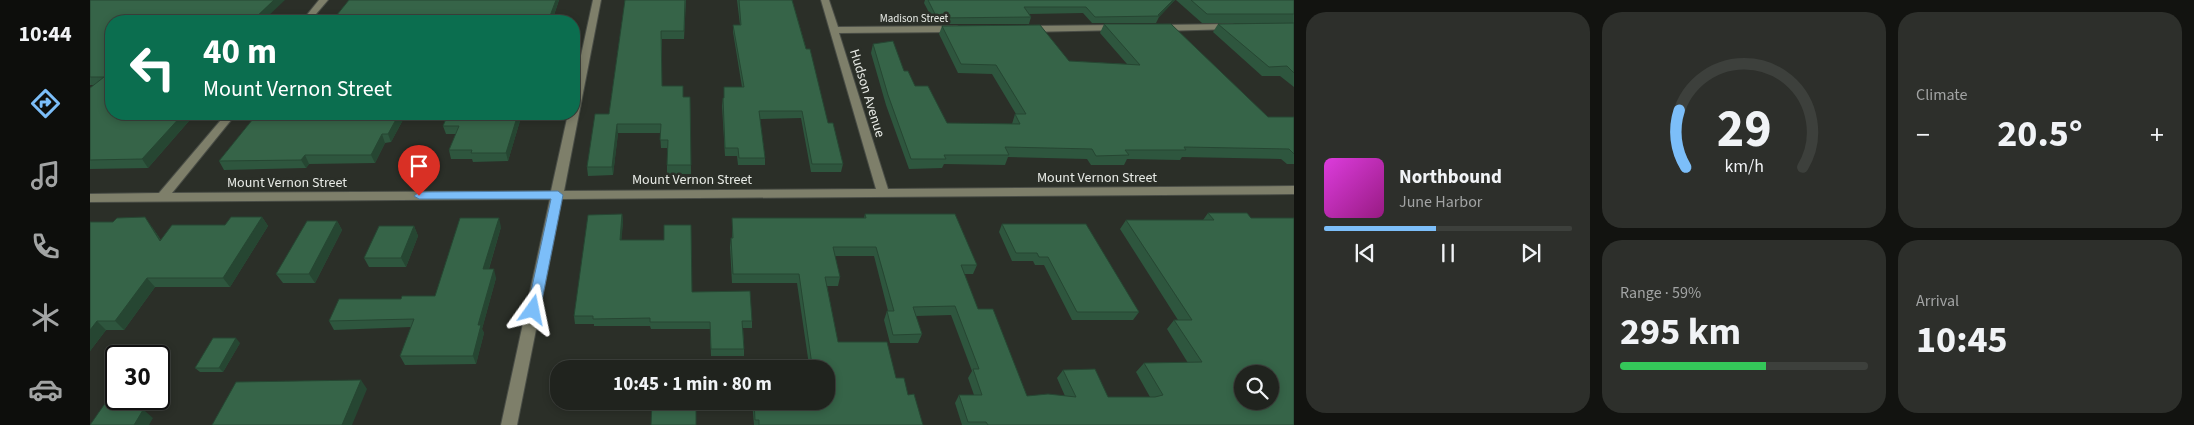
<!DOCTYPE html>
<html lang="en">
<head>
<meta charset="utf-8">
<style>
  body { margin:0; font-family:"Source Sans 3",sans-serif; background:#2d2f2b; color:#f1f3f6; height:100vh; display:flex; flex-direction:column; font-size:19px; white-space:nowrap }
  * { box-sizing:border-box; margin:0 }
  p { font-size:16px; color:#a2a4a4 }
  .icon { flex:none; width:28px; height:28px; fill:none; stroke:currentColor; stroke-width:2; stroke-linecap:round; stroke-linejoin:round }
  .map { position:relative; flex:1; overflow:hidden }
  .panel { display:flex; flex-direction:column; gap:12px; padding:12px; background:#121310; width:900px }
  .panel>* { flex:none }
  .banner { position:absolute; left:15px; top:15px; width:475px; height:105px; border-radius:20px; box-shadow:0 2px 8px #0003,0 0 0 1px #3d403c; background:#0b6e4f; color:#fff; overflow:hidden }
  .buttons { position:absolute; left:1144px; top:365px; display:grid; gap:10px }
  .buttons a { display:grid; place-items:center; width:45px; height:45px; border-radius:50%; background:#20231e; box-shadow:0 2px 8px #0003,0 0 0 1px #3d403c; font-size:25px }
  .speed { position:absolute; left:15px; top:345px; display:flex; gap:10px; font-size:25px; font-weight:700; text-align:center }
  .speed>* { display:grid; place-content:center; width:65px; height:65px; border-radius:50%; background:#20231e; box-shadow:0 2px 8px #0003,0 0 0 1px #3d403c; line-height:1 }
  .speed .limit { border:2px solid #111; border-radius:8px; background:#fff; color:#111 }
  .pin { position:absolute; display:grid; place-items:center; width:42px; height:42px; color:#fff; margin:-51px -21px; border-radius:50% 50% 50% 0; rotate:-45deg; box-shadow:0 0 5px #0007 }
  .pin .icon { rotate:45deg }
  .me { position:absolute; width:55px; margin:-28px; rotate:12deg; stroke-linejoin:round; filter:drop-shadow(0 0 4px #0008) }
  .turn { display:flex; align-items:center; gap:18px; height:105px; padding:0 15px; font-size:22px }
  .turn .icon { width:65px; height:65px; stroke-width:2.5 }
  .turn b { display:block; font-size:35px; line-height:42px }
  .big { font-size:38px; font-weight:700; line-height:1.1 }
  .panel .card { flex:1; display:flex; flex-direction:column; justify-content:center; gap:8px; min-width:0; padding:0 18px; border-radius:20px; background:#2d2f2b }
  .panel .dial { align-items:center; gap:0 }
  .dial svg { height:130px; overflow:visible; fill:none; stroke:#3d403c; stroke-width:7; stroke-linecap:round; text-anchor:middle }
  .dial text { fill:#f1f3f6; stroke:none }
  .song { display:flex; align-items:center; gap:15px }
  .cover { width:60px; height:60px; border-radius:8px; background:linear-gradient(135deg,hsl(300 70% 55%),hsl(310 70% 35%)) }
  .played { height:5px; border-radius:2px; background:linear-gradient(90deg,#7cbef9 45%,#3d403c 45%) }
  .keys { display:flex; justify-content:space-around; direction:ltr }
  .heat { display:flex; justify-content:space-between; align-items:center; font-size:28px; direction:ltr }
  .charge { height:8px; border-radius:4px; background:linear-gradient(90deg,#34c759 59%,#3d403c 0) }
  .panel .tiles { flex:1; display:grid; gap:12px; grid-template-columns:repeat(3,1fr) }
  .card:first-child { grid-row:span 2 }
  .trip { position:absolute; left:460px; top:360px; width:285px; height:50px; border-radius:20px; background:#20231e; box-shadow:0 2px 8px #0003,0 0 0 1px #3d403c; font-weight:700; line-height:50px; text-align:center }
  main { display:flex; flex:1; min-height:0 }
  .tabs { display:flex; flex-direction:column; width:90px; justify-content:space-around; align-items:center; background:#0d0e0c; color:#a2a4a4 }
  .tabs .icon { width:35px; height:35px }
  .tabs .selected { color:#7cbef9 }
  .tabs b { font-size:22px; color:#f1f3f6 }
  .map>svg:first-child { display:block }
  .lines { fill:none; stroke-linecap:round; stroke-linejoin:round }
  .minor-casing { stroke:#494d46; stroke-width:2 }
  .minor { fill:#7e7f6a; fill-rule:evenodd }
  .wall { fill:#2e563e }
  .shaded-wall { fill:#264632 }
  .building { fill:#366448; stroke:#264632; fill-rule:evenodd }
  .route { fill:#7cbef9; stroke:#517ca2 }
  .labels { text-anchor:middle; stroke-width:5; stroke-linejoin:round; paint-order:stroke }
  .far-street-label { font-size:11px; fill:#e8ebe6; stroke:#2b2f28 }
  .street-label { font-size:14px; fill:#e8ebe6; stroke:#2b2f28 }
</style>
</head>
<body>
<main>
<nav class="tabs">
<b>10:44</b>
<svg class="icon selected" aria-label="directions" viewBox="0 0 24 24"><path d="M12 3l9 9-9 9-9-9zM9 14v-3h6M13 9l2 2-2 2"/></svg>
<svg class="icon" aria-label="music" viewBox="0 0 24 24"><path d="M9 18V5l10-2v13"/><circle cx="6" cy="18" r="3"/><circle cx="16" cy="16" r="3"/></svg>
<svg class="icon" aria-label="phone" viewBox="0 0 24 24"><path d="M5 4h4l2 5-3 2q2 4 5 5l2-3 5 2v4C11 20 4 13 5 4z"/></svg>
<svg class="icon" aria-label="climate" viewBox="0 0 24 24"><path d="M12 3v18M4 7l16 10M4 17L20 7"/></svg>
<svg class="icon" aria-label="car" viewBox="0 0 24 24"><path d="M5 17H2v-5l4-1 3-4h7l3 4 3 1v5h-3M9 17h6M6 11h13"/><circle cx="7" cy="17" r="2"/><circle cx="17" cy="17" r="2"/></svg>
</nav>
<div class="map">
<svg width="1204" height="425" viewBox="0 0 1204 425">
  <rect width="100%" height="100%" fill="#2b2f28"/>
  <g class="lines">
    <g class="minor-casing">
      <g id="minor">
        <path d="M229,0H238L220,21H212Z"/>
        <path d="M503,0H511L474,191L786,189L731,0H739L748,27L867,26L871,29L867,32L749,33L798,189L1204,186V194L472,199L427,425H411L460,199L0,202V194L69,193L136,114H146L82,193L461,191L478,114H484V88Z"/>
        <path d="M1142,24L1145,25V29L1069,31L1065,28L1069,25Z"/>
        <path d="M1029,25L1033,28L1032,30L937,32L933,29L937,26Z"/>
      </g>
    </g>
    <use href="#minor" class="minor"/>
  </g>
  <g class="wall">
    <path d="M0,0L21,114H105L58,168L0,169V88L4,85H0Z"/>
    <path d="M259,0H469L462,21H242Z"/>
    <path d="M535,0H596L594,39H572V86L593,97H600L601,174H577V148H571L570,133H528L523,175L498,176L497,167L519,114Z"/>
    <path d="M647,0H702L738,123L753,164L751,172H721L711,118L670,119L675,158V165H648L647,156H635L632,106L633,98H634V87H652L643,32V25H650Z"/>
    <path d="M835,0H1085L1069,17L1066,23H1002L993,13L939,14L941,17L939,24H845L834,3Z"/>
    <path d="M1086,0H1204V23H1112Z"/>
    <path d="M1204,23V87L1190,76H1172L1123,32L1128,24Z"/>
    <path d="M1014,24L1178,117H1204V164H1197L1191,159L1092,157L1090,160L1037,159L1034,165H1001L997,159L918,157L915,165L854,164L852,168L819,169L796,105L781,53L783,44L814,71L825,86L857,123L922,124L925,114H926L902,74L868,73L849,34L852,26L979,61L1037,64L1010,33Z"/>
    <path d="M167,114H313L314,118L301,142L295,143L285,163L219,164L216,168L134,170L129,161Z"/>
    <path d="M358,114H432L418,161L383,162L382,159H361L359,150L366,134H356L353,126Z"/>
    <path d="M1118,213H1157L1204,425H872L865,403L869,395H884L878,378L882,371L861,315L826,316L832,334L828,343H800L794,320L797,311H798L784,256H745L750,277L748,286H737L748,342L806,378L818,395L833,425H664L662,401H736V369H669L670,365H719L707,283H642L640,247L641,238H642V218H774L775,214L887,265L883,274H874L888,309L937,396H975L967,378L973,370L1018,397H1060L1046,372L1054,363H1098L1077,329L1084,320H1088L1030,229L1036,220H1113Z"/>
    <path d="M532,214L533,222L531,240L602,292L662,321V328H653L654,349V356H621L620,329H561L560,326H504V324H485L484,316Z"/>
    <path d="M172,217L178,226L140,287H65L34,330H16L0,351V222L62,227L71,240Z"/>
    <path d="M247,221L252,230L225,283H193L186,274Z"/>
    <path d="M912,224L1049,312L1043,320H982L954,265H945L943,261H922L909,232Z"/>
    <path d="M324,226L328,236L316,267H279L274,258Z"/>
    <path d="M411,227L399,269L406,278L392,329L394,333L386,364L315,365L310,356L321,327L244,330L239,321L311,299L345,296Z"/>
    <path d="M150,343L133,372H110L105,368Z"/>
  </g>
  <g class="shaded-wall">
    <path d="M184,0H195L173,21H162Z"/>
    <path d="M466,0H469L462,21H461L460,16Z"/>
    <path d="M1083,0H1085L1069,17L1070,16H1068Z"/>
    <path d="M93,114H105L58,168L52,159Z"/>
    <path d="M309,114H313L314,118L301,142L298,134Z"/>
    <path d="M428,114H432L418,161L416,153Z"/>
    <path d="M527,124L528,133L523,175L522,167Z"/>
    <path d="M292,134L295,143L285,163L281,155Z"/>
    <path d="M215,155L219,164L216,168L211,160Z"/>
    <path d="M532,214L533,222L531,248L530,240Z"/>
    <path d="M55,217L62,227L77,250L70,241Z"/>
    <path d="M172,217L178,226L140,287L133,278Z"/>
    <path d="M409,218L411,227L396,278L393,269Z"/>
    <path d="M247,221L252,230L225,283L219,274Z"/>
    <path d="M324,226L328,236L316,267L311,258Z"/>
    <path d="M404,269L406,278L392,329L394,333L386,364L383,356L388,325Z"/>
    <path d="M57,278L65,287L34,330L25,321Z"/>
    <path d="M7,321L16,330L0,351V330Z"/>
    <path d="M146,338L150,343L133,372L129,368Z"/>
    <path d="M271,380L277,389L262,425H252Z"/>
    <path d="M48,399H63L55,411L63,418L59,425H44L41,410Z"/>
  </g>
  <g class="building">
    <path d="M0,0H184L162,21H21V114H93L52,159L0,160V88L14,77H0Z"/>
    <path d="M259,0H466L460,16H454L452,21H242Z"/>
    <path d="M535,0H595L594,31H571L572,86H593V97H600L601,165H577L578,140H570L571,124H527L522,167H497L505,114H519Z"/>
    <path d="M649,0H702L716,49H720L738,123H743L753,164H722L712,111H669L675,158H649L648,148H635L633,98H634V87H654L643,25H651Z"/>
    <path d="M838,0H1083L1068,15L1070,16L1005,17L996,7H934L941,17L847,18Z"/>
    <path d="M1101,0H1204V14H1117Z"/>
    <path d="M1204,23V73L1197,66L1179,67L1128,24Z"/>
    <path d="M1014,24H1081L1178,117H1204V154L1199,149L1094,147L1096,150H1035L1039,155L1006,156L1002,149L915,147L919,155H854L856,159H821L798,95L783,44L803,41L814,71H818L825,86H838L857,123L930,124L925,114H936L906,65L871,64L852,26L950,25L979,61L1050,65Z"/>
    <path d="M167,114H309L298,134H292L281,155H215L211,160L129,161Z"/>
    <path d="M358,114H428L416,153H381L382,150H359L369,126H353Z"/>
    <path d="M1118,213H1157L1161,218H1204V425H898L896,422H878L869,395H892L883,369H889L865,306L823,307L832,334L803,335L797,311H804L786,247H743L750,277H735L748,342H797L806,378H814L818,395L824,394L833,425H669V420H665L664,401H736V369H670V365H722L709,274H643L641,238H643L642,218H776L775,214H865L887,265H871L888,309H903L937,396L958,394L986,397L973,370L1005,369L1018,397H1065L1073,395L1054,363L1112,362L1084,320H1102L1036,220H1124ZM1152,374H1180V401H1152Z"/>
    <path d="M532,214L530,240H574V225H601L602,292L660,291L662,321H652L654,349H621L620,322H560V318L503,319V316H484L498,215Z"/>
    <path d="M55,217L70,241L82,225H135L141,217H172L133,278H57L25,321H7L0,330V222H23L27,218Z"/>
    <path d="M370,218H409L393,269H404L388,325H391L383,356H310L324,319L239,321L249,299H311L312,296H345Z"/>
    <path d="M217,221H247L219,274H186Z"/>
    <path d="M912,224H996L1049,312H987L958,257H949L947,253H926Z"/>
    <path d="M289,226H324L311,258H274Z"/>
    <path d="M123,338H146L129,368H105Z"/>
    <path d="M564,362H590V369H563Z"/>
    <path d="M271,380L252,425H122L146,382Z"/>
    <path d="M25,389H26V399H48L41,410H53L44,425H0Z"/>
    <path d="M562,401H590V407H606V425H561Z"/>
  </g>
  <path class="route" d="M468,191L473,195L450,310L448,314H439L437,310L461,199H329L324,196L329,192Z"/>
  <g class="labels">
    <g class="far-street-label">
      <text x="824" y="22">Madison Street</text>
    </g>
    <g class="street-label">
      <text transform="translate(778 93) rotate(73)" y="5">Hudson Avenue</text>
      <text x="1007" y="182">Mount Vernon Street</text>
      <text x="602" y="184">Mount Vernon Street</text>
      <text x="197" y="187">Mount Vernon Street</text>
    </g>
  </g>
</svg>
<div class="buttons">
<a><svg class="icon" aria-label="search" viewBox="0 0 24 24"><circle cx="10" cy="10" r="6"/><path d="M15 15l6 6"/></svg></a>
</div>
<div class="speed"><div class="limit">30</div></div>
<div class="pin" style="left:329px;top:196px;background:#d93025"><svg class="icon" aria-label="arrive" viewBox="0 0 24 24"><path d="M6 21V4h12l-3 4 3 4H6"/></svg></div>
<svg class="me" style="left:443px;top:310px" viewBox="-20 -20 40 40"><path d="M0-17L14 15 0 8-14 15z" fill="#7cbef9" stroke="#fff" stroke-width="4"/></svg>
<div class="trip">10:45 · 1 min · 80 m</div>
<div class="banner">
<div class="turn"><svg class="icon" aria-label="left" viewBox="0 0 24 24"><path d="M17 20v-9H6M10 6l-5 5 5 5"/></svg><div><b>40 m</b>Mount Vernon Street</div></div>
</div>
</div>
<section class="panel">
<div class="tiles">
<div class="card">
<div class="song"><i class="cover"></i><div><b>Northbound</b><p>June Harbor</p></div></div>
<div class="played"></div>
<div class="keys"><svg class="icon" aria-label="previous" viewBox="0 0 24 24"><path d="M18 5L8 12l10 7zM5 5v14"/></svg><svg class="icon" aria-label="pause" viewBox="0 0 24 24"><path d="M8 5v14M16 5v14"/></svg><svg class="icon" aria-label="next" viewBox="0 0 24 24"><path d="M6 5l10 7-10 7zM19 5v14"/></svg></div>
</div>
<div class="card dial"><svg viewBox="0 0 100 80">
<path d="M14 69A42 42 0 1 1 86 69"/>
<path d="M14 69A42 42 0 0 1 10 34" stroke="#7cbef9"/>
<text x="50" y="56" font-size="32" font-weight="700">29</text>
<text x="50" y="72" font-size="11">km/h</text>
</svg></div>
<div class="card"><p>Climate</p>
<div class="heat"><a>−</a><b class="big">20.5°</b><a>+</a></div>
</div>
<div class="card"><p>Range · 59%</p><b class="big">295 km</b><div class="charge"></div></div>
<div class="card"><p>Arrival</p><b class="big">10:45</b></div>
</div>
</section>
</main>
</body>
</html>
